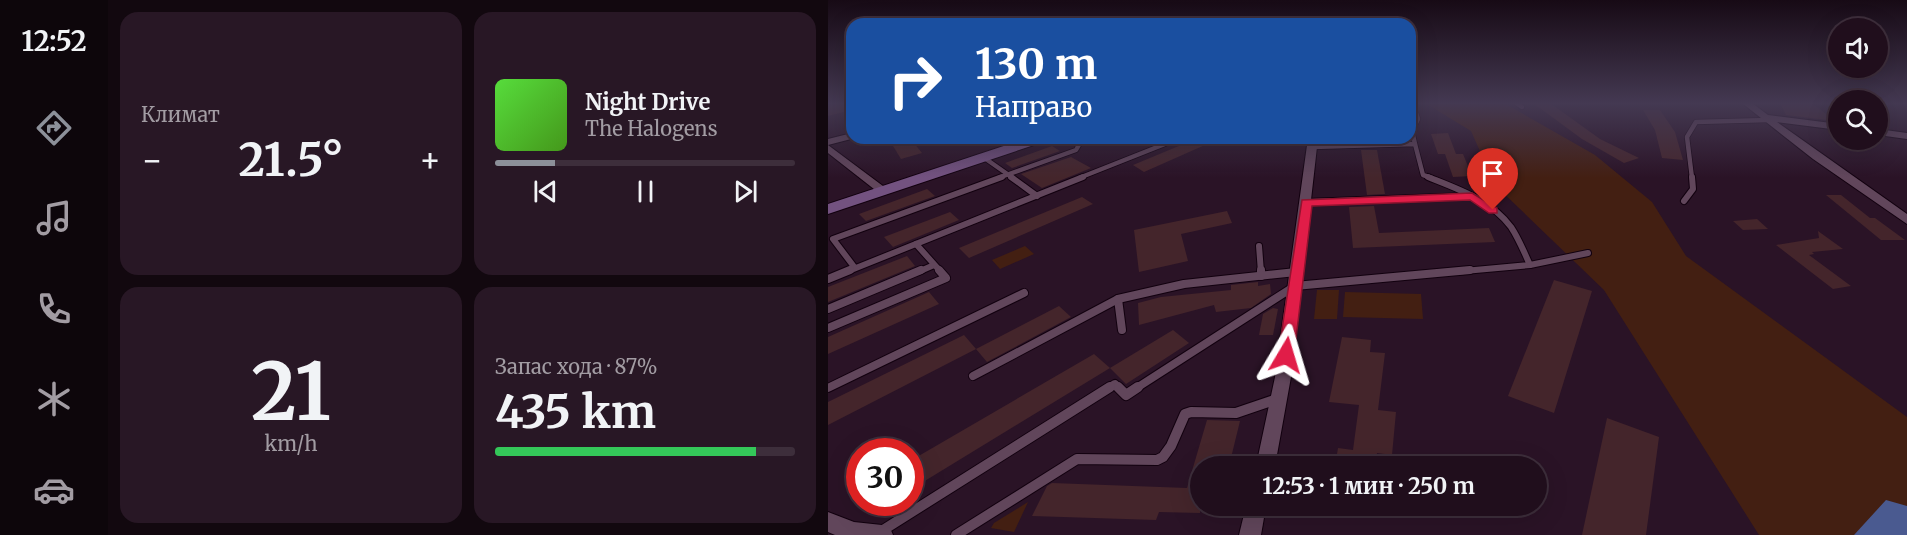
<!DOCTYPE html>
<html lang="ru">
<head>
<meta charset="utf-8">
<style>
  body { margin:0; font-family:Merriweather,serif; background:#281725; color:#f1f3f6; height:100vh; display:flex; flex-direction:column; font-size:22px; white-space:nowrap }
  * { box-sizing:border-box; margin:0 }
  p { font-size:20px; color:#a29ca3 }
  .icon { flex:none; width:33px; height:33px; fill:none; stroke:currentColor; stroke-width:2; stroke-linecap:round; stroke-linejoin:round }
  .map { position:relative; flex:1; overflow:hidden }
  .sheet { display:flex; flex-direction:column; gap:12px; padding:12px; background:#12080f; width:720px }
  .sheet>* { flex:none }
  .top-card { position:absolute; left:18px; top:18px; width:570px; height:126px; border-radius:18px; box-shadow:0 6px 24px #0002,0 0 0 2px #3d2e3b; background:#1a4fa0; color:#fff; overflow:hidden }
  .tools { position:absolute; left:1000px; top:18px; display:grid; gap:12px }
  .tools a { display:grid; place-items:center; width:60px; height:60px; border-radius:50%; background:#200e1c; box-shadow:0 6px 24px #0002,0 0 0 2px #3d2e3b; font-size:30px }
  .speed { position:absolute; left:18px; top:438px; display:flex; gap:12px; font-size:30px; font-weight:700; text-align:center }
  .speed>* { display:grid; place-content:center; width:78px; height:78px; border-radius:50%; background:#200e1c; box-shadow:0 6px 24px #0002,0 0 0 2px #3d2e3b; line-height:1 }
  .speed .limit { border:9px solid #d22; background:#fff; color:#111 }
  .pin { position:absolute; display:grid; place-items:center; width:51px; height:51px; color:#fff; margin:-62px -26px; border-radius:50% 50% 50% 0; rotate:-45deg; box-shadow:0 0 6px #0007 }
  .pin .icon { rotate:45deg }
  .me { position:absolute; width:66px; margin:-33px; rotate:7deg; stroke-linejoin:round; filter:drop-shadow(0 0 4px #0008) }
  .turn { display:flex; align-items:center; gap:21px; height:126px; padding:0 30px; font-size:27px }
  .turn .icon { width:78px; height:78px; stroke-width:2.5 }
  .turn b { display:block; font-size:42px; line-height:51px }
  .big { font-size:45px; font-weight:700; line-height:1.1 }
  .sheet .card { flex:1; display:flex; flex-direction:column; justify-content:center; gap:9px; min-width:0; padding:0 21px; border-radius:18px; background:#281725 }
  .sheet .dial { align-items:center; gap:0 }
  .dial b { font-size:78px; line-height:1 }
  .song { display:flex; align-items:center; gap:18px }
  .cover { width:72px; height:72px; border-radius:9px; background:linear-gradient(135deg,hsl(110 70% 55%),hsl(100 70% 35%)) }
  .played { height:6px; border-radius:3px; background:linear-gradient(90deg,#8c9099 20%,#3d2e3b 20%) }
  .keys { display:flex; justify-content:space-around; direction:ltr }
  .heat { display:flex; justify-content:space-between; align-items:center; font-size:33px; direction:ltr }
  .charge { height:9px; border-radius:4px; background:linear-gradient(90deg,#34c759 87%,#3d2e3b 0) }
  .sheet .tiles { flex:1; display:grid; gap:12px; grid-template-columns:repeat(2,1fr) }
  .trip { position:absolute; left:362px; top:456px; width:357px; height:60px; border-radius:30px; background:#200e1c; box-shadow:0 6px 24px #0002,0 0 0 2px #3d2e3b; font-weight:700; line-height:60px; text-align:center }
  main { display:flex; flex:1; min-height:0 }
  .tab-bar { display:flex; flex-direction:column; width:108px; justify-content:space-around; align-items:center; background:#0d060b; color:#a29ca3 }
  .tab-bar .icon { width:42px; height:42px }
  .tab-bar .active { color:#8c9099 }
  .tab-bar b { font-size:27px; color:#f1f3f6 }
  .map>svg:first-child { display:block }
  .green { fill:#431f12 }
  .water { fill:#4a5a90 }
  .building { fill:#44252b }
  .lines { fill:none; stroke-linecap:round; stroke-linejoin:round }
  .service-far3-casing { stroke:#12010f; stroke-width:6 }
  .service-far2-casing { stroke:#12010f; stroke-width:8 }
  .service-far1-casing { stroke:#12010f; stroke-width:10 }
  .service-casing { stroke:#12010f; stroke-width:12 }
  .minor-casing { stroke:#12010f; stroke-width:2 }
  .secondary-casing { stroke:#12010f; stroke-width:2 }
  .service-far3 { stroke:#61465b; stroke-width:4.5 }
  .service-far2 { stroke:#61465b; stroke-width:6 }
  .service-far1 { stroke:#61465b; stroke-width:8 }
  .service { stroke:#61465b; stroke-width:10 }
  .minor { fill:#61465b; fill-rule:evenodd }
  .secondary { fill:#735280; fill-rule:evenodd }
  .route { fill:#e11d48; stroke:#92132f; stroke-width:1.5 }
</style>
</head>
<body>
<main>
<nav class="tab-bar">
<b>12:52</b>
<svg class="icon active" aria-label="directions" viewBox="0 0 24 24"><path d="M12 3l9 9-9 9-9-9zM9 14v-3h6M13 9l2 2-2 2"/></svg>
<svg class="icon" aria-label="music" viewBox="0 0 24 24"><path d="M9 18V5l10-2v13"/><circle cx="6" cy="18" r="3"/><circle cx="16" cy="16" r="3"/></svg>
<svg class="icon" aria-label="phone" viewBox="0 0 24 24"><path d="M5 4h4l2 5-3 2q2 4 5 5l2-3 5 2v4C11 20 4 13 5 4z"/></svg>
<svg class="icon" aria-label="climate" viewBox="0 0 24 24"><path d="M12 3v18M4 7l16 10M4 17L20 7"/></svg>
<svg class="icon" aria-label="car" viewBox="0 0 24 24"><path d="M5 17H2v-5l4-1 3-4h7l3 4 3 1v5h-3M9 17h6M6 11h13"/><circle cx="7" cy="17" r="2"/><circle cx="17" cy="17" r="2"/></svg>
</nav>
<section class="sheet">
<div class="tiles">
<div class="card"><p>Климат</p>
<div class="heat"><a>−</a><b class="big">21.5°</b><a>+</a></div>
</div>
<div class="card">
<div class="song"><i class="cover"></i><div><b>Night Drive</b><p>The Halogens</p></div></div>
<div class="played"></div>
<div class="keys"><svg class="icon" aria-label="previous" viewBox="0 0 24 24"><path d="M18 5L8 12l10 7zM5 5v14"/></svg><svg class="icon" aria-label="pause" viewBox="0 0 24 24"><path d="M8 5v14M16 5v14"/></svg><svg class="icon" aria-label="next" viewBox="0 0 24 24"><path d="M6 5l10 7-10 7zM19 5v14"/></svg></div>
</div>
<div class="card dial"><b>21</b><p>km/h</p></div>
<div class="card"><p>Запас хода · 87%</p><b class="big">435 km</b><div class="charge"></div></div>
</div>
</section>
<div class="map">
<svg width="1079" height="535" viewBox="0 0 1079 535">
  <rect width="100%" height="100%" fill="#2a1326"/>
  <g class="green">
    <path d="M597,103H676L767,155L824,202L858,256L1079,417V535H931L776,290L667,185L643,131Z"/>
    <path d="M197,246L206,254L172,269L164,260Z"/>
    <path d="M489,290H511L509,319H486Z"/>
    <path d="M517,292L593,294L595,319L515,317Z"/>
    <path d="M200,502L186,532L163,528L166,523Z"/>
  </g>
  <path class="water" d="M1058,500L1079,506V535H1026Z"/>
  <g class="building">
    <path d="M8,103H24V110L0,116V105Z"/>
    <path d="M705,103H722L772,139L811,158L796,163L754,139Z"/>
    <path d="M952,103H984L1007,121L958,115Z"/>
    <path d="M815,110H832L847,132L855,160L834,158L827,130Z"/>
    <path d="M620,133L628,154H635L644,176L625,177L617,154H610L603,134Z"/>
    <path d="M72,138H82L94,153L73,159L62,141Z"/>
    <path d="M370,138H385L386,141L316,172L305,165Z"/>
    <path d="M224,146L232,151L184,168L177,163Z"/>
    <path d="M533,150H549L557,194L539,195Z"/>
    <path d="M243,157L263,168L214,188L193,174Z"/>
    <path d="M99,189L107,196L38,221L31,214Z"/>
    <path d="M998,195H1013L1042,218H1047L1077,240H1053Z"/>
    <path d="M254,197L265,204L141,258L131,248Z"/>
    <path d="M546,206L551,233L661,228L667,242L525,248L521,207Z"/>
    <path d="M399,211L404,223L353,234L360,261L311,272L306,230Z"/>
    <path d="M122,212L131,220L65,247L56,237Z"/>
    <path d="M929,219L940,229L915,230L905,221Z"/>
    <path d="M990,231L1015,249L984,252L986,254L981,255L1023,286L1005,289L948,245L991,238Z"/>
    <path d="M79,256L87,266L0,302V287Z"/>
    <path d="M726,280L764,291L726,413L680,396Z"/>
    <path d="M430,282V286L442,284L443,294L423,308L388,312L386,305L311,325L310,303L333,297L403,290V285Z"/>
    <path d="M101,292L111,304L0,354V337Z"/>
    <path d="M231,306L243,317L159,362L148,349Z"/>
    <path d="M445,308L450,309L445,335H431L435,314Z"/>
    <path d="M345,330L361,343L298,384L282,368Z"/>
    <path d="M136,335L148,349L0,425V402Z"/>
    <path d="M514,337L543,340L542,352L557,353L550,410L568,412L564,455L549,453L548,466H507L510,448L525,450L531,405L501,402Z"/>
    <path d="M266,354L282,368L82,490V461Z"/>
    <path d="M779,418L831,437L818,535H754Z"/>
    <path d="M379,420L412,421L401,466H372V513L331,512L328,520L204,516L219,486L224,483L359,488Z"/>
  </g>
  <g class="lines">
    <g class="service-far3-casing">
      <g id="service-far3">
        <path d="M688,103L694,107"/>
        <path d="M582,109L588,113L590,119L584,131L587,144"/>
        <path d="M252,143L266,138"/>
        <path d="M484,147L587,144L595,175L604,178"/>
        <path d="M155,157L185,178"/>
        <path d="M170,178L248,150L252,143L242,138"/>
        <path d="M251,178L352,138"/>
        <path d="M864,178L859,137L868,122L940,120"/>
      </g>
    </g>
    <g class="service-far2-casing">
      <g id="service-far2">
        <path d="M183,177L209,196"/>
        <path d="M600,177C630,189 663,200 683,227C691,239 696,252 702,265L625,272"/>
        <path d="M856,201L865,189L864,177"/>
        <path d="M478,202L642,196"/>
        <path d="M88,244L113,272"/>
        <path d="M431,246L433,272"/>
        <path d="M702,265L760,253"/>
        <path d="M27,268L5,239L174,177"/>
        <path d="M18,272L255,177"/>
        <path d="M90,272L106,265"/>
      </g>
    </g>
    <g class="service-far1-casing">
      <g id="service-far1">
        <path d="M433,270V276"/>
        <path d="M0,279L22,270"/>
        <path d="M290,299L294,330"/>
        <path d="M0,309L93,270"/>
        <path d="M0,328L118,278L111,270"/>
        <path d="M145,376L290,299L356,284L468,272"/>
        <path d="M0,388L196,293"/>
        <path d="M279,389L287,384L292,389"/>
        <path d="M307,389L467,286L642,270"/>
      </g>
    </g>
    <g class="service-casing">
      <g id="service">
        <path d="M290,387L298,395L310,387"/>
        <path d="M52,532L282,387"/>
        <path d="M128,535L249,459L329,460L335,457L343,446L357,414L363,412L408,413L449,399"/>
      </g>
    </g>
    <g class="minor-casing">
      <g id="minor">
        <path d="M914,103H924L940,115L1011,124V130L949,122L1079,214V224L985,159Z"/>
        <path d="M1050,129L1079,133V139L1050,135Z"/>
        <path d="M24,133V138H27L0,145V139Z"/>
        <path d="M480,138H490L463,377L447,466H428L447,377Z"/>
        <path d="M0,145L59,189V193H51L0,153Z"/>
        <path d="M418,506H438L433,535H411Z"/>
        <path d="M0,512L26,522L54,525L62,528L65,535H7L0,532Z"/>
      </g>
    </g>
    <g class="secondary-casing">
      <path id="secondary" d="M200,138H219L218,141L0,214V204Z"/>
    </g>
    <use href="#service-far3" class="service-far3"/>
    <use href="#service-far2" class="service-far2"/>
    <use href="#service-far1" class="service-far1"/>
    <use href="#service" class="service"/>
    <use href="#minor" class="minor"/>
    <use href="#secondary" class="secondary"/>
  </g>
  <linearGradient id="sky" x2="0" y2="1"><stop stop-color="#170a15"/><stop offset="0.58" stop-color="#443952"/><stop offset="1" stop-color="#443952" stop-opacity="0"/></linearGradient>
  <rect width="1079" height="178" fill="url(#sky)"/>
  <path class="route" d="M644,193L669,208V213H661L642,200L484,206L466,355L464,359H453L450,355L474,200Z"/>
</svg>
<div class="tools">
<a><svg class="icon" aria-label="sound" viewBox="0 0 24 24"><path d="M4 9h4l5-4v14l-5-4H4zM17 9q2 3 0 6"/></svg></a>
<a><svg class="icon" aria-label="search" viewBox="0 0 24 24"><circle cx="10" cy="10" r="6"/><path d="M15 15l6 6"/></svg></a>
</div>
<div class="speed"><div class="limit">30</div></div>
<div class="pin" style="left:665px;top:210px;background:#d93025"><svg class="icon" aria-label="arrive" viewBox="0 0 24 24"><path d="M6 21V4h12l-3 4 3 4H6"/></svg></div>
<svg class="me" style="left:458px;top:355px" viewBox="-20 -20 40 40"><path d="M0-17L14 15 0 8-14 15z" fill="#e11d48" stroke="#fff" stroke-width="4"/></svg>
<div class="trip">12:53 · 1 мин · 250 m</div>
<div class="top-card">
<div class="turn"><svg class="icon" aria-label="right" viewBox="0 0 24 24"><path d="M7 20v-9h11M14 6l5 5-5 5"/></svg><div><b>130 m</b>Направо</div></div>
</div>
</div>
</main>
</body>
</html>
